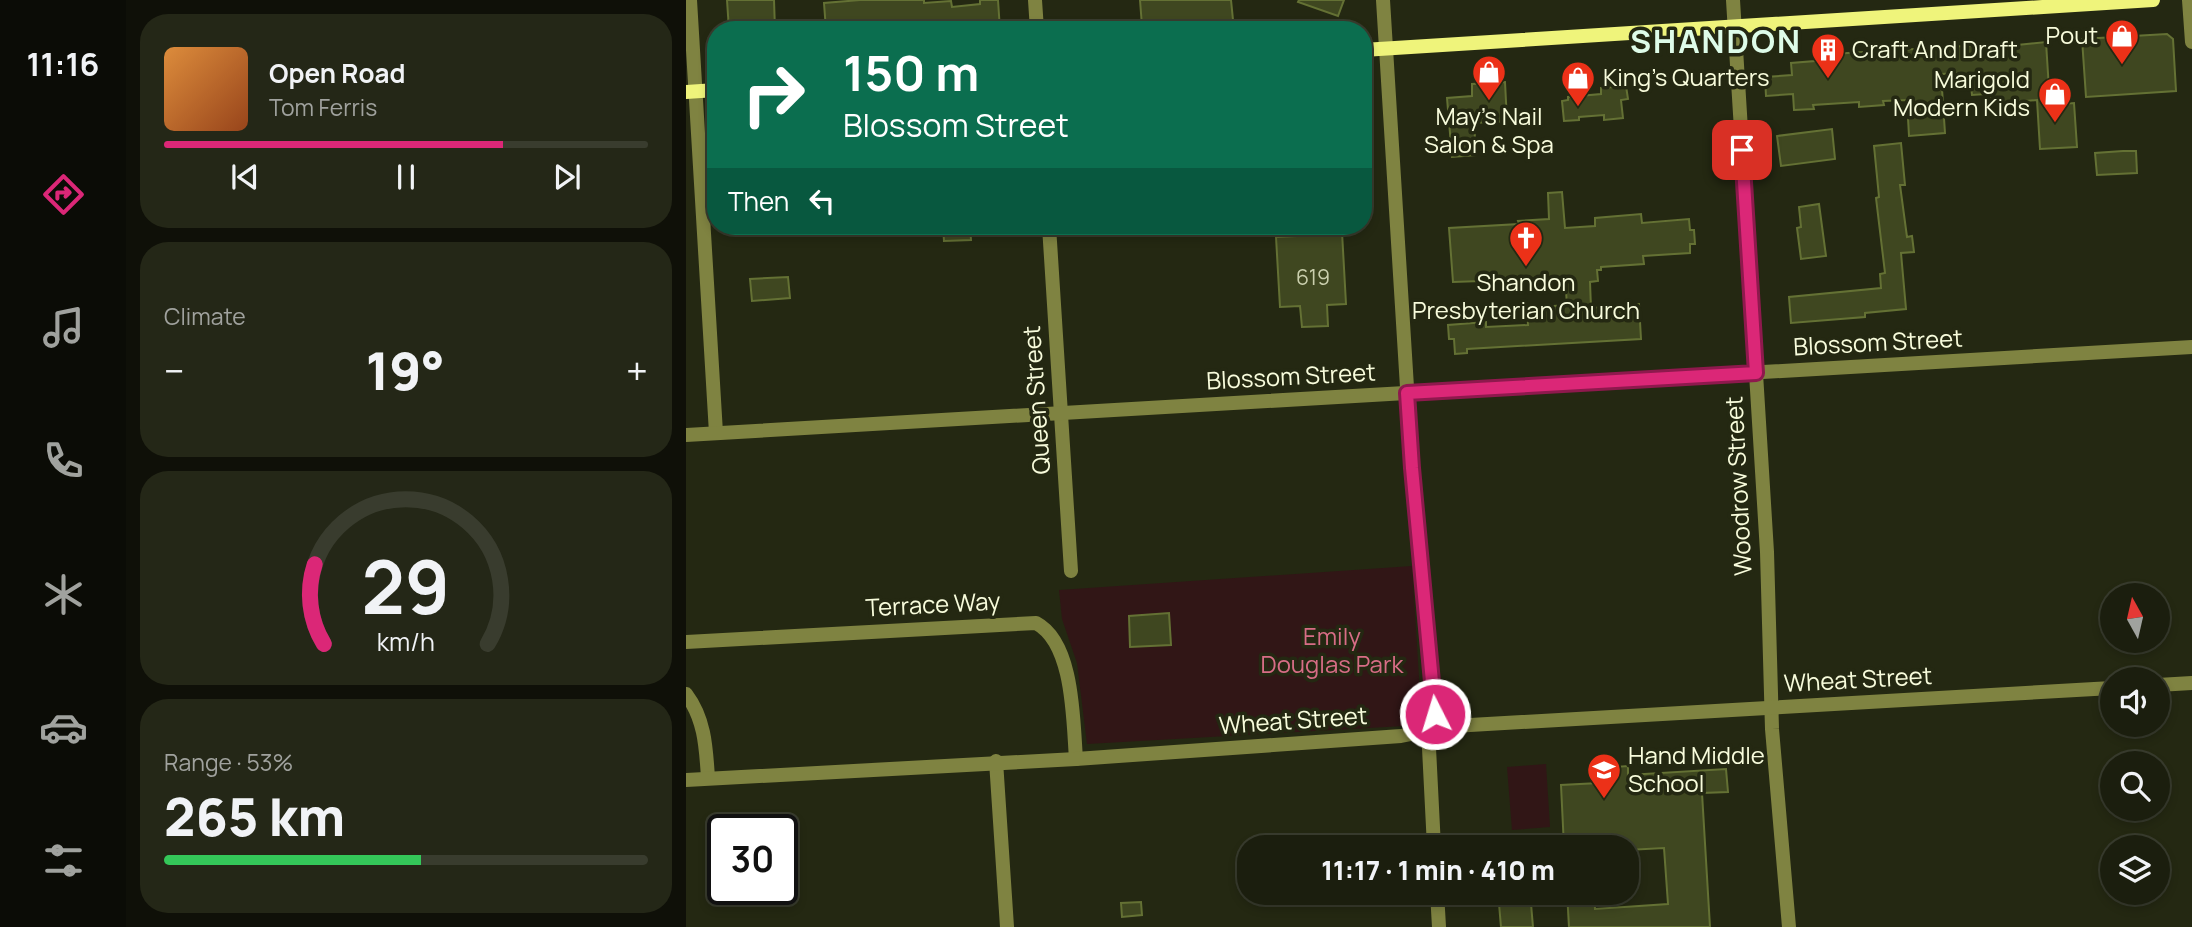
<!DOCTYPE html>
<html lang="en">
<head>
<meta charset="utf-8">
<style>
  body { margin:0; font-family:Manrope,sans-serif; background:#242717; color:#f1f3f6; height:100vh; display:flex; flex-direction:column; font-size:26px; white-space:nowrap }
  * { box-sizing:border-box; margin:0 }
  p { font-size:23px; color:#a0a29e }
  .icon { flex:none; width:38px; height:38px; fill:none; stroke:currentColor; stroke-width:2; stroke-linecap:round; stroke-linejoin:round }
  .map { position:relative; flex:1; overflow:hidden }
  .side { display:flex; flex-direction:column; gap:14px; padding:14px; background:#0f1008; width:560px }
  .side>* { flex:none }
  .guide { position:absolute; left:21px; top:21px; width:665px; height:214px; border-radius:28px; box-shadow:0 4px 10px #0003,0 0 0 2px #393c2e; background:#0b6e4f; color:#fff; overflow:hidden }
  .needle { width:46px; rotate:352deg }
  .buttons { position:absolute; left:1414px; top:583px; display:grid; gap:14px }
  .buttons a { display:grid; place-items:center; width:70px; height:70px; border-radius:50%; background:#1b1e0e; box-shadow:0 4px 10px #0003,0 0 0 2px #393c2e; font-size:35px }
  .speed { position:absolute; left:21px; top:814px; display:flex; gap:14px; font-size:35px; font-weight:700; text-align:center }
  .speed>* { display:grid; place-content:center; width:91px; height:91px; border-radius:50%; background:#1b1e0e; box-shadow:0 4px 10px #0003,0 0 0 2px #393c2e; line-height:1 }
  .speed .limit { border:4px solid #111; border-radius:10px; background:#fff; color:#111 }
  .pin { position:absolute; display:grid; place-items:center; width:60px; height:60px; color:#fff; margin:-30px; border-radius:14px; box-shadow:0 4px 10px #0006 }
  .me { position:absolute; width:77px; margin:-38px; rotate:355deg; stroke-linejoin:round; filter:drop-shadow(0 0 5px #0008) }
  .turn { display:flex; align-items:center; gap:24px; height:147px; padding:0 21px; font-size:32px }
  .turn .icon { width:91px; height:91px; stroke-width:2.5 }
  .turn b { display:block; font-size:49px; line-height:60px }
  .then { display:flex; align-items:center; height:66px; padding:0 21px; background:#0003; gap:14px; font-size:26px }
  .big { font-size:52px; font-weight:800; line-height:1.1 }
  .side .tile { flex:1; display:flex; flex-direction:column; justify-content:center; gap:10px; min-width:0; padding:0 24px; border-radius:28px; background:#242717 }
  .side .dial { align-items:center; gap:0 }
  .dial svg { height:182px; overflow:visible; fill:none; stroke:#393c2e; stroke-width:7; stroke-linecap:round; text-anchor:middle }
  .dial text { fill:#f1f3f6; stroke:none }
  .song { display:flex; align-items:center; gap:21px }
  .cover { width:84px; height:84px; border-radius:10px; background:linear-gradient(135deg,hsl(30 70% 55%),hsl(20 70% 35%)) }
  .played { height:7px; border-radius:4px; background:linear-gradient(90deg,#db2777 70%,#393c2e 70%) }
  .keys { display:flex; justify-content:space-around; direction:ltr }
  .heat { display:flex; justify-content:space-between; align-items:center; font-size:38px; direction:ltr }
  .charge { height:10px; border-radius:5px; background:linear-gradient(90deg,#34c759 53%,#393c2e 0) }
  .trip { position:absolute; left:551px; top:835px; width:402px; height:70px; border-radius:28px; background:#1b1e0e; box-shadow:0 4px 10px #0003,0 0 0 2px #393c2e; font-weight:800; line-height:70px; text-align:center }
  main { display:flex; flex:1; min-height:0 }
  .tabs { display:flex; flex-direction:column; width:126px; justify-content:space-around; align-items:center; background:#0b0c06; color:#a0a29e }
  .tabs .icon { width:49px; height:49px }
  .tabs .selected { color:#db2777 }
  .tabs b { font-size:32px; color:#f1f3f6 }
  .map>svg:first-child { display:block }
  .green { fill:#311616 }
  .building { fill:#3f4720; stroke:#647134; stroke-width:2 }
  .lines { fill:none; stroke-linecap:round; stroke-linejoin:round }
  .minor { stroke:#7f8341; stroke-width:14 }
  .tertiary { stroke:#7f8341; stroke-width:14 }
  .secondary { stroke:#eff47b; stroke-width:14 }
  .route-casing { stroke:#8e194d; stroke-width:18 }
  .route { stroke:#db2777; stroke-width:12 }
  .labels { text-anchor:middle; stroke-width:7; stroke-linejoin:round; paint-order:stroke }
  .number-label { font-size:21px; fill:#cacfad }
  .poi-label { font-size:24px; fill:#f8fcdc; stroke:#242812; text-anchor:start }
  .street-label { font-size:24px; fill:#f8fcdc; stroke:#242812 }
  .park-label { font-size:24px; fill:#d76d86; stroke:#242812 }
  .district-label { font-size:32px; font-weight:bold; letter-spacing:2px; fill:#defce9; stroke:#242812 }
</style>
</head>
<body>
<main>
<nav class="tabs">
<b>11:16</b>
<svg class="icon selected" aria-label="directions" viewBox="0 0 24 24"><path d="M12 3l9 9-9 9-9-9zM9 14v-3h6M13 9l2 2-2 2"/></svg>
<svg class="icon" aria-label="music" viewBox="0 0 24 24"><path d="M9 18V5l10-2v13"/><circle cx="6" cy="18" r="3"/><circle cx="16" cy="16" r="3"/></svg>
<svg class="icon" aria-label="phone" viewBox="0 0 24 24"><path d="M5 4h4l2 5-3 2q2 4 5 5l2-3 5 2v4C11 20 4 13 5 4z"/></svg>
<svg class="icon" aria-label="climate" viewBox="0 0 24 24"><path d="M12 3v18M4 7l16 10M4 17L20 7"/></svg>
<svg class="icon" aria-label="car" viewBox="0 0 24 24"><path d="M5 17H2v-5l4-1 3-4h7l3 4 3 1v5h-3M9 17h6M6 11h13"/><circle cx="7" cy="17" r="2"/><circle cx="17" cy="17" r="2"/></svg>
<svg class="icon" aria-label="filters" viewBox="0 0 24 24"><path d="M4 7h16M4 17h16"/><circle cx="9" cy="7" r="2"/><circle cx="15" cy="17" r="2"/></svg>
</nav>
<section class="side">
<div class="tile">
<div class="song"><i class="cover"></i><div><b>Open Road</b><p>Tom Ferris</p></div></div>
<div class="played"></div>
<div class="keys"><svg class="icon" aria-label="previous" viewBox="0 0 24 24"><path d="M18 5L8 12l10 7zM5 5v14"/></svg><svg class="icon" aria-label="pause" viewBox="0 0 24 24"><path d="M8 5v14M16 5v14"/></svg><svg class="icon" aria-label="next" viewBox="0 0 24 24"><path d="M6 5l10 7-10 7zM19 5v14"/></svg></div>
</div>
<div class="tile"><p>Climate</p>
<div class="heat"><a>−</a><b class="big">19°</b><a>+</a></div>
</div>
<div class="tile dial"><svg viewBox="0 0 100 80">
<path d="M14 69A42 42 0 1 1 86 69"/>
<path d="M14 69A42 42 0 0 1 10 34" stroke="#db2777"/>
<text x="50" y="56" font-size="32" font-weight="700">29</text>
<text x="50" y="72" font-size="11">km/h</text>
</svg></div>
<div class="tile"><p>Range · 53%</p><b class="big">265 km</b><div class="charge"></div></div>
</section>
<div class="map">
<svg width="1506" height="927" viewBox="0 0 1506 927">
  <rect width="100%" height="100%" fill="#242812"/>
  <g class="green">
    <path d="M726,566L736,725L401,744L391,663L376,619L373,590Z"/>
    <path d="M860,764L864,827L826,830L821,767Z"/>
  </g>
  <g class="building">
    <path d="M41,0H88L89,30H43Z"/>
    <path d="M174,0H238V3L265,1L266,7L294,4V0H312L314,30H140L138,3Z"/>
    <path d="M454,0H545L547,20L456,26Z"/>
    <path d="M613,0H658L652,16L612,2Z"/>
    <path d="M1481,34L1487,39L1490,91L1400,97L1396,39Z"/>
    <path d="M1360,42L1364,105L1388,103L1391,147L1354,149L1351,100L1301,104L1300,94L1286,95L1284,77H1278L1277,73L1255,74L1259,133L1223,136L1221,100L1197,101L1198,105L1173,107V102L1127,105L1128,109L1108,110L1107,94L1080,96L1079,77L1106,75L1105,63L1129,61V55L1295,45V47L1321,46Z"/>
    <path d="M819,82L821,121L788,123L790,155L766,157L761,98L786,96V84Z"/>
    <path d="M940,86L942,99L935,100L937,118L918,120V115L893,117V120L878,121L876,101L882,100V97L915,94V88Z"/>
    <path d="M1146,129L1149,159L1095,166L1091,136Z"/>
    <path d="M1215,143L1219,185H1214L1221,237L1226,236L1228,252L1215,253L1220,309L1179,313V317L1105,323L1103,297L1195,288L1194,274L1199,273L1190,198L1193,197L1188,146Z"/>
    <path d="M1437,151H1450L1451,173L1411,175L1409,153Z"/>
    <path d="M876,192L879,228L909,226V218L955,214L956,223L1003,219L1004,230H1008L1009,244H1004V253L957,256L958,264L915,267V270H911L912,281L904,282L905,308L953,304L955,339L781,349V353L769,354L768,339H763L762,325L800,322V327L842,325L841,308L881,305L879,278L767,282L763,228L833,224L832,221L863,219L862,193Z"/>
    <path d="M1133,204L1140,256L1115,259L1111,228L1115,227L1113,207Z"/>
    <path d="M257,226H284L285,240L258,241Z"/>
    <path d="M609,226H636V234L656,232L660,304L641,305L642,326L616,327L614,306L594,307L590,237L610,236Z"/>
    <path d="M102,277L104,298L66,301L64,279Z"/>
    <path d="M483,613L485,645L444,647L443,616Z"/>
    <path d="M942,766V775L1040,769L1042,792L1016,793L1024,927H883L881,892H908L909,909L982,904L978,848L942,850V847H878L875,785L913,783V780H915V768Z"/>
    <path d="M812,892H844L847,927H815Z"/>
    <path d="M455,902L456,915L436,917L435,903Z"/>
  </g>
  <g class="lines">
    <g class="minor">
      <path d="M4,0L30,433"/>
      <path d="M349,0L351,30"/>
      <path d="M697,0L726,468L749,714L743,748L748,847"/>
      <path d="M1047,0L1081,552L1086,729L1103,927"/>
      <path d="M1503,0L1506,42"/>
      <path d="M363,226L385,571"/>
      <path d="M0,642L350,623C388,643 387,721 390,759"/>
      <path d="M1472,685L1506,683"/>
      <path d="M0,694C19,719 20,748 22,778"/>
      <path d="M310,761L321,927"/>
      <path d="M0,780L390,759L715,736L767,726L1426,688"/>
      <path d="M751,892L753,927"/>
    </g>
    <path class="tertiary" d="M0,435L1506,347"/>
    <g class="secondary">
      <path d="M677,50L1467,0"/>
      <path d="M0,92L30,90"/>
    </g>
  </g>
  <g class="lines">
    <g class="route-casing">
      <path id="route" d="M749,714L726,468L721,393L1070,373L1056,150"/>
    </g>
    <use href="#route" class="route"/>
  </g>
  <defs>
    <g id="shop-pin" transform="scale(1.75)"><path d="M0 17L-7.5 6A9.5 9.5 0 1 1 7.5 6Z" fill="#ec3118" stroke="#242812"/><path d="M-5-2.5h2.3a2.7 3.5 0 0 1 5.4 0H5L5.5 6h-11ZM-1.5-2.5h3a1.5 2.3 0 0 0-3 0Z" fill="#fff"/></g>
    <g id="building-pin" transform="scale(1.75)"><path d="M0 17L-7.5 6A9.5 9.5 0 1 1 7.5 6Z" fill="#ec3118" stroke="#242812"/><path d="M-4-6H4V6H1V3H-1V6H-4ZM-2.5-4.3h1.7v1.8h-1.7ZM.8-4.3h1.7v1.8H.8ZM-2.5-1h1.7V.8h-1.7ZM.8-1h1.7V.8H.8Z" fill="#fff"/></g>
    <g id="church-pin" transform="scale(1.75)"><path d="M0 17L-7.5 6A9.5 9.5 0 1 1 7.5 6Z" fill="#ec3118" stroke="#242812"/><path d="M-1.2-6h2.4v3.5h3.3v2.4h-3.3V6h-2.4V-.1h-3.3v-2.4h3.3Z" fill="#fff"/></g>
    <g id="school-pin" transform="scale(1.75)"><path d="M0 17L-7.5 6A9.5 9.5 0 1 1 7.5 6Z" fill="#ec3118" stroke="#242812"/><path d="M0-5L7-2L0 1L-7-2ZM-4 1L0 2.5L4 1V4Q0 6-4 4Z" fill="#fff"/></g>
  </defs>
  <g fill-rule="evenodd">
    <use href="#shop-pin" x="1436" y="36"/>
    <use href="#building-pin" x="1142" y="50"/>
    <use href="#shop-pin" x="803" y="72"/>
    <use href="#shop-pin" x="892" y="78"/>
    <use href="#shop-pin" x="1369" y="94"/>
    <use href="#church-pin" x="840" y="238"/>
    <use href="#school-pin" x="918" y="770"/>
  </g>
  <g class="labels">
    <g class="number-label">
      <text x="627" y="285">619</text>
    </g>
    <g class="poi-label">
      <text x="1412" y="44" text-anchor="end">Pout</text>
      <text x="1166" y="58">Craft And Draft</text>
      <text x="917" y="86">King's Quarters</text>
      <text x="1344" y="88" text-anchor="end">Marigold<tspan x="1344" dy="28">Modern Kids</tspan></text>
      <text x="803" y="125" text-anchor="middle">May's Nail<tspan x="803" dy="28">Salon &amp; Spa</tspan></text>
      <text x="840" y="291" text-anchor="middle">Shandon<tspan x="840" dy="28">Presbyterian Church</tspan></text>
      <text x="942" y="764">Hand Middle<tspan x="942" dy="28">School</tspan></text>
    </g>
    <g class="street-label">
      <text transform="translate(1192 343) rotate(-3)" y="8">Blossom Street</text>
      <text transform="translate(605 377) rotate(-3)" y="8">Blossom Street</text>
      <text transform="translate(351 400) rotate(-94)" y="8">Queen Street</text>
      <text transform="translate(1053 486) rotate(-93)" y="8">Woodrow Street</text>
      <text transform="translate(247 605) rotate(-3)" y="8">Terrace Way</text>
      <text transform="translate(1172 680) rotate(-3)" y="8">Wheat Street</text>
      <text transform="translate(607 721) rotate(-4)" y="8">Wheat Street</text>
    </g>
    <g class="park-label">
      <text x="646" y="645">Emily<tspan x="646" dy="28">Douglas Park</tspan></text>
    </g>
    <g class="district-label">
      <text x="1030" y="53">SHANDON</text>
    </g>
  </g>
</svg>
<div class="buttons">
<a><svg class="needle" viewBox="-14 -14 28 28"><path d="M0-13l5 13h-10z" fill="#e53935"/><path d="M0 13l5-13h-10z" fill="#a0a29e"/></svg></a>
<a><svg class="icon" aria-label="sound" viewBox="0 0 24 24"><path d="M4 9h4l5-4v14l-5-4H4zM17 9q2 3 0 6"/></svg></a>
<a><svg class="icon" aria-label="search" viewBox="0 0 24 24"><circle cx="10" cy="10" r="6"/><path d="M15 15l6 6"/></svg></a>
<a><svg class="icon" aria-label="layers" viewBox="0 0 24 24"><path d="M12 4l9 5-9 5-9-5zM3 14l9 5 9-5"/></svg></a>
</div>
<div class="speed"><div class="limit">30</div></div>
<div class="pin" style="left:1056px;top:150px;background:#d93025"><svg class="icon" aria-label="arrive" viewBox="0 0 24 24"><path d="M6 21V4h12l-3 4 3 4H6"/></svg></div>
<svg class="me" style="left:749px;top:714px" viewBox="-20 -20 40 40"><circle r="17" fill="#db2777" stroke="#fff" stroke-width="3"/><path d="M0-11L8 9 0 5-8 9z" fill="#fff"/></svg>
<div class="trip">11:17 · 1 min · 410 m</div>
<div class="guide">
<div class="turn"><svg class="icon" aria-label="right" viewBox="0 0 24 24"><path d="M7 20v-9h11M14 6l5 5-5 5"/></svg><div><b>150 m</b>Blossom Street</div></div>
<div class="then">Then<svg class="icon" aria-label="left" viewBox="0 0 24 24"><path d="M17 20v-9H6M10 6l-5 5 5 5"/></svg></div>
</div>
</div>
</main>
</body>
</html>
